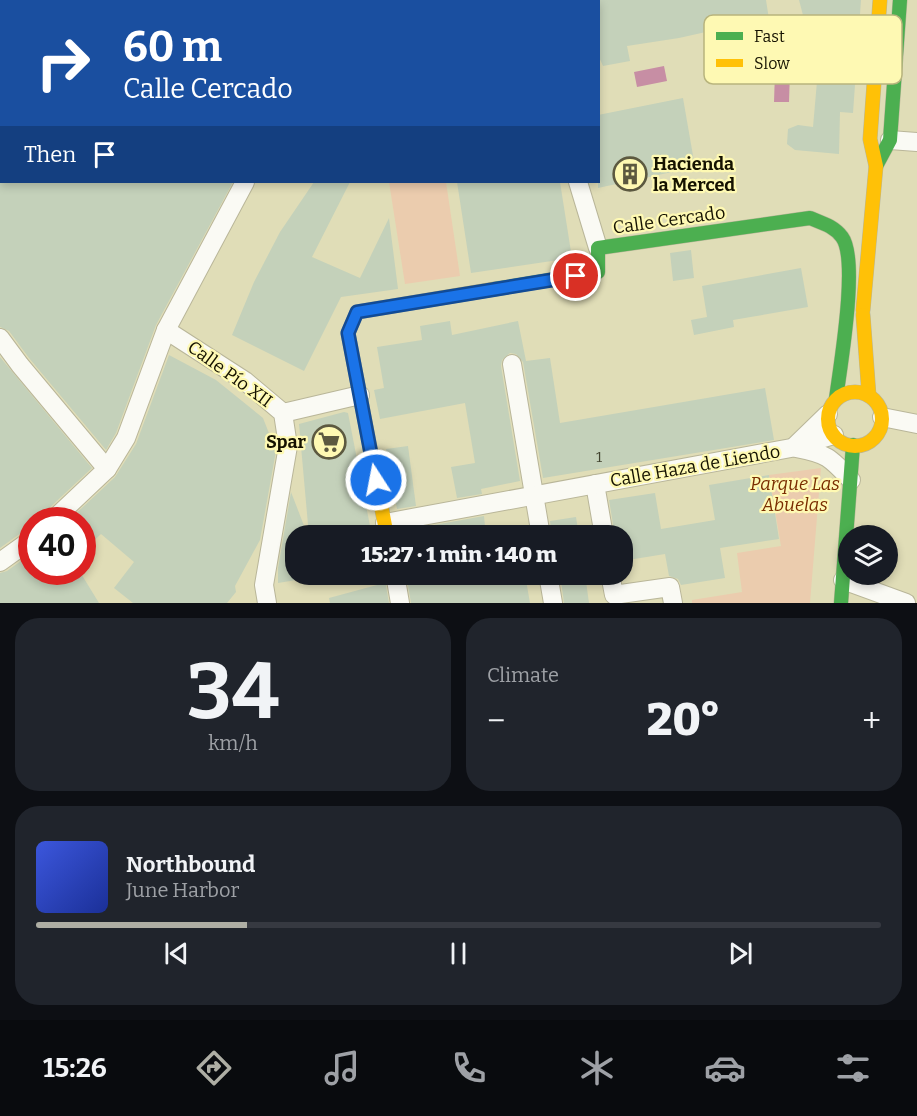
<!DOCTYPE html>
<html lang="en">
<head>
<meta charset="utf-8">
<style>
  body { margin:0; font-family:Bitter,serif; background:#20242c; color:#f1f3f6; height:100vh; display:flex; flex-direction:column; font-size:22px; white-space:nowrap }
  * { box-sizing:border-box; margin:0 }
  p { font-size:20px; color:#9ea1a6 }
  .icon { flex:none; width:33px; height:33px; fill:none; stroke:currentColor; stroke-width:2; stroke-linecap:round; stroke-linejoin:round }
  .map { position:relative; height:603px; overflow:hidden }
  .panel { display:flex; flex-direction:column; gap:15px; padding:15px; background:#0d0f14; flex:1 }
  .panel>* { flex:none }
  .hud { position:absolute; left:0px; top:0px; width:600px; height:183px; box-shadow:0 3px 9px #0003; background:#1a4fa0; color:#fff; overflow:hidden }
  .tools { position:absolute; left:838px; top:525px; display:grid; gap:12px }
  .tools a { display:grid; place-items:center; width:60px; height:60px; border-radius:50%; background:#171b24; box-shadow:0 3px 9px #0003; font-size:30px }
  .speed { position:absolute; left:18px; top:507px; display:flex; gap:12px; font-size:30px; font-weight:700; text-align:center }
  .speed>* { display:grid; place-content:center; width:78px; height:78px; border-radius:50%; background:#171b24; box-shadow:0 3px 9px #0003; line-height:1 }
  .speed .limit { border:9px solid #d22; background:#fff; color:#111 }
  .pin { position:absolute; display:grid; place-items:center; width:51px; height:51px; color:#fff; margin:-26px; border:3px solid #fff; border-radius:50%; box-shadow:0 2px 6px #0007 }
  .me { position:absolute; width:66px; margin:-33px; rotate:349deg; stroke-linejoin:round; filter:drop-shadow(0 0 4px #0008) }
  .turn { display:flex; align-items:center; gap:21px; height:126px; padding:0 24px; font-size:27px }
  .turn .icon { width:78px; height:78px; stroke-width:2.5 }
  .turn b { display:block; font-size:42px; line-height:51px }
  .then { display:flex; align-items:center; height:57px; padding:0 24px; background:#0003; gap:12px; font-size:22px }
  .big { font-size:45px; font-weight:800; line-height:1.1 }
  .panel .card { flex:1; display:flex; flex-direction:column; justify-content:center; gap:9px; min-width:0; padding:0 21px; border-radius:24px; background:#20242c }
  .panel .dial { align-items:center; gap:0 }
  .dial b { font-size:78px; line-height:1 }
  .song { display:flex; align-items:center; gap:18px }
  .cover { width:72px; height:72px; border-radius:9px; background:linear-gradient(135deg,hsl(230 70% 55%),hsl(230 70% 35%)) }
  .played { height:6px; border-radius:3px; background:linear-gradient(90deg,#aeaea4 25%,#363941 25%) }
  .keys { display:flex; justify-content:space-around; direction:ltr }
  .heat { display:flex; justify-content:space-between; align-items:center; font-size:33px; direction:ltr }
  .panel .tiles { flex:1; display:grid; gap:15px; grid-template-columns:1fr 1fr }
  .card:last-child { grid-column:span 2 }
  .trip { position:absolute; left:285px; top:525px; width:348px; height:60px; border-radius:24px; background:#171b24; box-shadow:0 3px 9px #0003; font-weight:800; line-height:60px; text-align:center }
  .dock { display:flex; height:96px; justify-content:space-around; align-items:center; background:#090b0e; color:#9ea1a6 }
  .dock .icon { width:42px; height:42px }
  .dock .selected { color:#aeaea4 }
  .dock b { font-size:27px; color:#f1f3f6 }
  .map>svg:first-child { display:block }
  .green { fill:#ebccae }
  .water { fill:#c78ea4 }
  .building { fill:#c4d1ba }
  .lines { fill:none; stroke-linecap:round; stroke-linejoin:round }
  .street-casing { stroke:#b9b699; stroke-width:20 }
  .fast-casing { stroke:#b9b699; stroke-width:15 }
  .slow-casing { stroke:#b9b699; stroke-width:15 }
  .street { stroke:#fafaf4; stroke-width:18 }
  .fast { stroke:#4caf50; stroke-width:14 }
  .slow { stroke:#ffc107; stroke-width:14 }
  .route-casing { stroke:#114b97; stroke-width:15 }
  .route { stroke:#1a73e8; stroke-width:10 }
  .labels { text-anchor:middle; stroke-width:4.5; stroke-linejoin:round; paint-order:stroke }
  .number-label { font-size:15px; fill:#41422e }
  .poi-label { font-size:18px; font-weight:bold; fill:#151200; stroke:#fef9b3; text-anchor:start }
  .street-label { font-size:18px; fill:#151200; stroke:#fef9b3 }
  .park-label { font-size:18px; font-style:italic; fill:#7a2d00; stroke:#fef9b3 }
  .key { fill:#fef9b3; stroke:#b8b47d; stroke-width:1.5 }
  .key-label { font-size:16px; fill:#151200 }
</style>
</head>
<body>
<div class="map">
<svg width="917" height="603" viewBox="0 0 917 603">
  <rect width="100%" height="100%" fill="#e0ddb7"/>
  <g class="green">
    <path d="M389,182H446L460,276L405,284Z"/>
    <path d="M821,468L810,603H692V600L742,592L737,553L781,546L769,475Z"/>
  </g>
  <g class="water">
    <path d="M664,66L667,81L637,87L634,72Z"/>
    <path d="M775,72H790L789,102H774Z"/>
  </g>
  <g class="building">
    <path d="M598,0H766L773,45L725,51L728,27L679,38L627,46L630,61L603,66L598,55Z"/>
    <path d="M799,0H861L853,113L840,112L839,154L795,150L787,144L788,129L798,125L813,127L818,70L807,69L809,38Z"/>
    <path d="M683,98L695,167L598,188V115Z"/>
    <path d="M0,182H233L156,325L116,433L106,450L29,358L9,331L0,327Z"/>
    <path d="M314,182H350L312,257L360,278L389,218L398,289L341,297L304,371L232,335L254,282L280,232Z"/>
    <path d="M457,182H560L572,258L471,273Z"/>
    <path d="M691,250L694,278L673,281L670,253Z"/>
    <path d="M801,268L808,307L733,320L734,327L694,335L691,320L707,317L702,286Z"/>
    <path d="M450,321L452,335L518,321L526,361L550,358L560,423L765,388L774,440L543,478L523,362L516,354L510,353L502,360L501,366L520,481L481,489L482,494L457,498L451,467L475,463L465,403L380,419L374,390L384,388L377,347L422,340L420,326Z"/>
    <path d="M169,355L216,380L263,418L276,451L260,540L235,586L236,592L227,603H133L114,588L134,562L101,534L82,552V520H69L115,477L136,444Z"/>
    <path d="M0,357L92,468L45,512L42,520H32V528L25,530L0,548Z"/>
    <path d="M344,412L348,413L372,536H309L299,424Z"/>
    <path d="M408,446L416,506L397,509L386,449Z"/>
    <path d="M769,475L779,539L720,548L725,578L681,585L678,579L669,576L665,554L622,561V536H615L609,500L655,493L661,529L715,520L709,485Z"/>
    <path d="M291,492L308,536H296V580L278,583V568Z"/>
    <path d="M484,516L486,536H402L401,531Z"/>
    <path d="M576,517L579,536H552L550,521Z"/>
    <path d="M32,553V572H80L99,603H0V573L7,571Z"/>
    <path d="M374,574H384L389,603H330L329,598L377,585Z"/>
    <path d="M406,574H525L530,603H411Z"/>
    <path d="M560,574H585L589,603H564Z"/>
  </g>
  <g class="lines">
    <g class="street-casing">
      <g id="street">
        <path d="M195,0V2"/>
        <path d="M521,0V2"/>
        <path d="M352,2L353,0"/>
        <path d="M457,2L466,0"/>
        <path d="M0,122H2"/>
        <path d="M890,140L917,142"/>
        <path d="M578,182L598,248"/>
        <path d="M166,330L245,381L283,413L288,446L264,585L267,603"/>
        <path d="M0,338L20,365L107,469"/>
        <path d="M512,364L541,536"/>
        <path d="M283,413L360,395"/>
        <path d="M882,417L917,424"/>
        <path d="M795,446L828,414"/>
        <path d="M796,448C827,454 830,457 851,480"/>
        <path d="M595,484L604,536"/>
        <path d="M53,520L107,469L126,438L166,330L245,182"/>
        <path d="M385,523L791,448L834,435"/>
        <path d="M0,562L32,539"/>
        <path d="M395,574L400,603"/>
        <path d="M548,574L553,603"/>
        <path d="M610,574L614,595L670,587L673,603"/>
        <path d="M843,580L906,603"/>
      </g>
    </g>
    <g class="fast-casing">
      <g id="fast">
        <path d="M876,166L890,140L900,0"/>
        <path d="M495,289L598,272V248L810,218C822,223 834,226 842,237C859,260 840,367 836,399"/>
        <path d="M841,603L853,445"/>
      </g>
    </g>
    <g class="slow-casing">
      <g id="slow">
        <path d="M863,310L876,166L870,139L880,0"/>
        <path d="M863,315L869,396"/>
        <circle cx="855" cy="419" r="27"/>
        <path d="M387,536L348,333L357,312L495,289"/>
      </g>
    </g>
    <use href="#street" class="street"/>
    <use href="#fast" class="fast"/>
    <use href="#slow" class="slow"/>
  </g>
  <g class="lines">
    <g class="route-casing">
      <path id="route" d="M376,480L348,333L357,312L576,276"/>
    </g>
    <use href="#route" class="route"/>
  </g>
  <defs>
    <g id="building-ring" transform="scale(1.725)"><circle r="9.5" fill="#fef9b3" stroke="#5c5940" stroke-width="1.5"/><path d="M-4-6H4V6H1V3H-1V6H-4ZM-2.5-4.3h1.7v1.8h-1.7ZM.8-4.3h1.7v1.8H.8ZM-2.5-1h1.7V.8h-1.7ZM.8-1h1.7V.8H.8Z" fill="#5c5940"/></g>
    <g id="supermarket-ring" transform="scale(1.725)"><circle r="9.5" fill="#fef9b3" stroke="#5c5940" stroke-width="1.5"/><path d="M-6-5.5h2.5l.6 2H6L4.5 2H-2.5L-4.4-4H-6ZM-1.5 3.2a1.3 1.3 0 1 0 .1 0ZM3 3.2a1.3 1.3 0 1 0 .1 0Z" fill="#5c5940"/></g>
  </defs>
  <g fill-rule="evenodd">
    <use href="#building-ring" x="630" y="174"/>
    <use href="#supermarket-ring" x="329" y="442"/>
  </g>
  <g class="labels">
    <g class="number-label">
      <text x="599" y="462">1</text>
    </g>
    <g class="poi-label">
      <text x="653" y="170">Hacienda<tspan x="653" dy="21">la Merced</tspan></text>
      <text x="306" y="448" text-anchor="end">Spar</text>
    </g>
    <g class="street-label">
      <text transform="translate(669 220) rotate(-8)" y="6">Calle Cercado</text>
      <text transform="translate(230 374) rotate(36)" y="6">Calle Pío XII</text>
      <text transform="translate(695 466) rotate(-10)" y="6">Calle Haza de Liendo</text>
    </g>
    <g class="park-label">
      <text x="795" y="490">Parque Las<tspan x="795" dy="21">Abuelas</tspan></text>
    </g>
  </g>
  <rect x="704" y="15" width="198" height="69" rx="9" class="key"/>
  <rect x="716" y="32" width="27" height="8" fill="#4caf50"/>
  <rect x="716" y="59" width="27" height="8" fill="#ffc107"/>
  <g class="key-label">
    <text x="754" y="42">Fast</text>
    <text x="754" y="69">Slow</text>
  </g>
</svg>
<div class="tools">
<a><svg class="icon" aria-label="layers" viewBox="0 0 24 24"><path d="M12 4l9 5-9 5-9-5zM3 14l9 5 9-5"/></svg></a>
</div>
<div class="speed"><div class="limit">40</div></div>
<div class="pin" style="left:576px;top:276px;background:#d93025"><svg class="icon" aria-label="arrive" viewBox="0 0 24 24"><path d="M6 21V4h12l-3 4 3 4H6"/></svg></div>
<svg class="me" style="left:376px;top:480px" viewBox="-20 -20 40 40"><circle r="17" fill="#1a73e8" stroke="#fff" stroke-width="3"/><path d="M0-11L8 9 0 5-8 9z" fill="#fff"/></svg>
<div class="trip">15:27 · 1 min · 140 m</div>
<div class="hud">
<div class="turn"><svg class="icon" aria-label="right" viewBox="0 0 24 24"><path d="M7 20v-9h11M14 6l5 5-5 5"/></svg><div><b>60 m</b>Calle Cercado</div></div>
<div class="then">Then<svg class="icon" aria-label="arrive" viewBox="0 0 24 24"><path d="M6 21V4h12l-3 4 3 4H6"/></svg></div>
</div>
</div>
<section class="panel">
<div class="tiles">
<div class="card dial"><b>34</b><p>km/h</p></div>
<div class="card"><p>Climate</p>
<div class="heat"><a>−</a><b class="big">20°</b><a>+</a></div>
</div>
<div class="card">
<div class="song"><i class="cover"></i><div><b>Northbound</b><p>June Harbor</p></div></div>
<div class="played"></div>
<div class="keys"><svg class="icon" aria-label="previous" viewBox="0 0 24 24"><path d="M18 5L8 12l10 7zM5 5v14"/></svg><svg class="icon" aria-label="pause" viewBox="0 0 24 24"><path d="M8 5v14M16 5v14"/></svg><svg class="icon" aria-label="next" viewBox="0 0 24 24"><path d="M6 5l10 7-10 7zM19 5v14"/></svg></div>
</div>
</div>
</section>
<nav class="dock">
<b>15:26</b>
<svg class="icon selected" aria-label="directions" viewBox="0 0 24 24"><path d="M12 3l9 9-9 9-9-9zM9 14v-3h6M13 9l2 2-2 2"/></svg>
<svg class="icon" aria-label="music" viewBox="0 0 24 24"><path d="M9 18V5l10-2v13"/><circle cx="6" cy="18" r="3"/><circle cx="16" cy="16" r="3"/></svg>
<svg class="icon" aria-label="phone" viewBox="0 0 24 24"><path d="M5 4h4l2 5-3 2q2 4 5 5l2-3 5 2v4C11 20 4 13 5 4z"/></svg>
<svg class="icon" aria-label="climate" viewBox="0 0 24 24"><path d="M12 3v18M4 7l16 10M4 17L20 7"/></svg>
<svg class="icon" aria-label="car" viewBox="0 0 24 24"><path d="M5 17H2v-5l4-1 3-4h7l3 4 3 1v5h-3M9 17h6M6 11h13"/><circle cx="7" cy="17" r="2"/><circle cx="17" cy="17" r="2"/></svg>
<svg class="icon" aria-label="filters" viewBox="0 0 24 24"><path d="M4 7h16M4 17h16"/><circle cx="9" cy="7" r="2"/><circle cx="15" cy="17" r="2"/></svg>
</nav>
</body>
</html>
